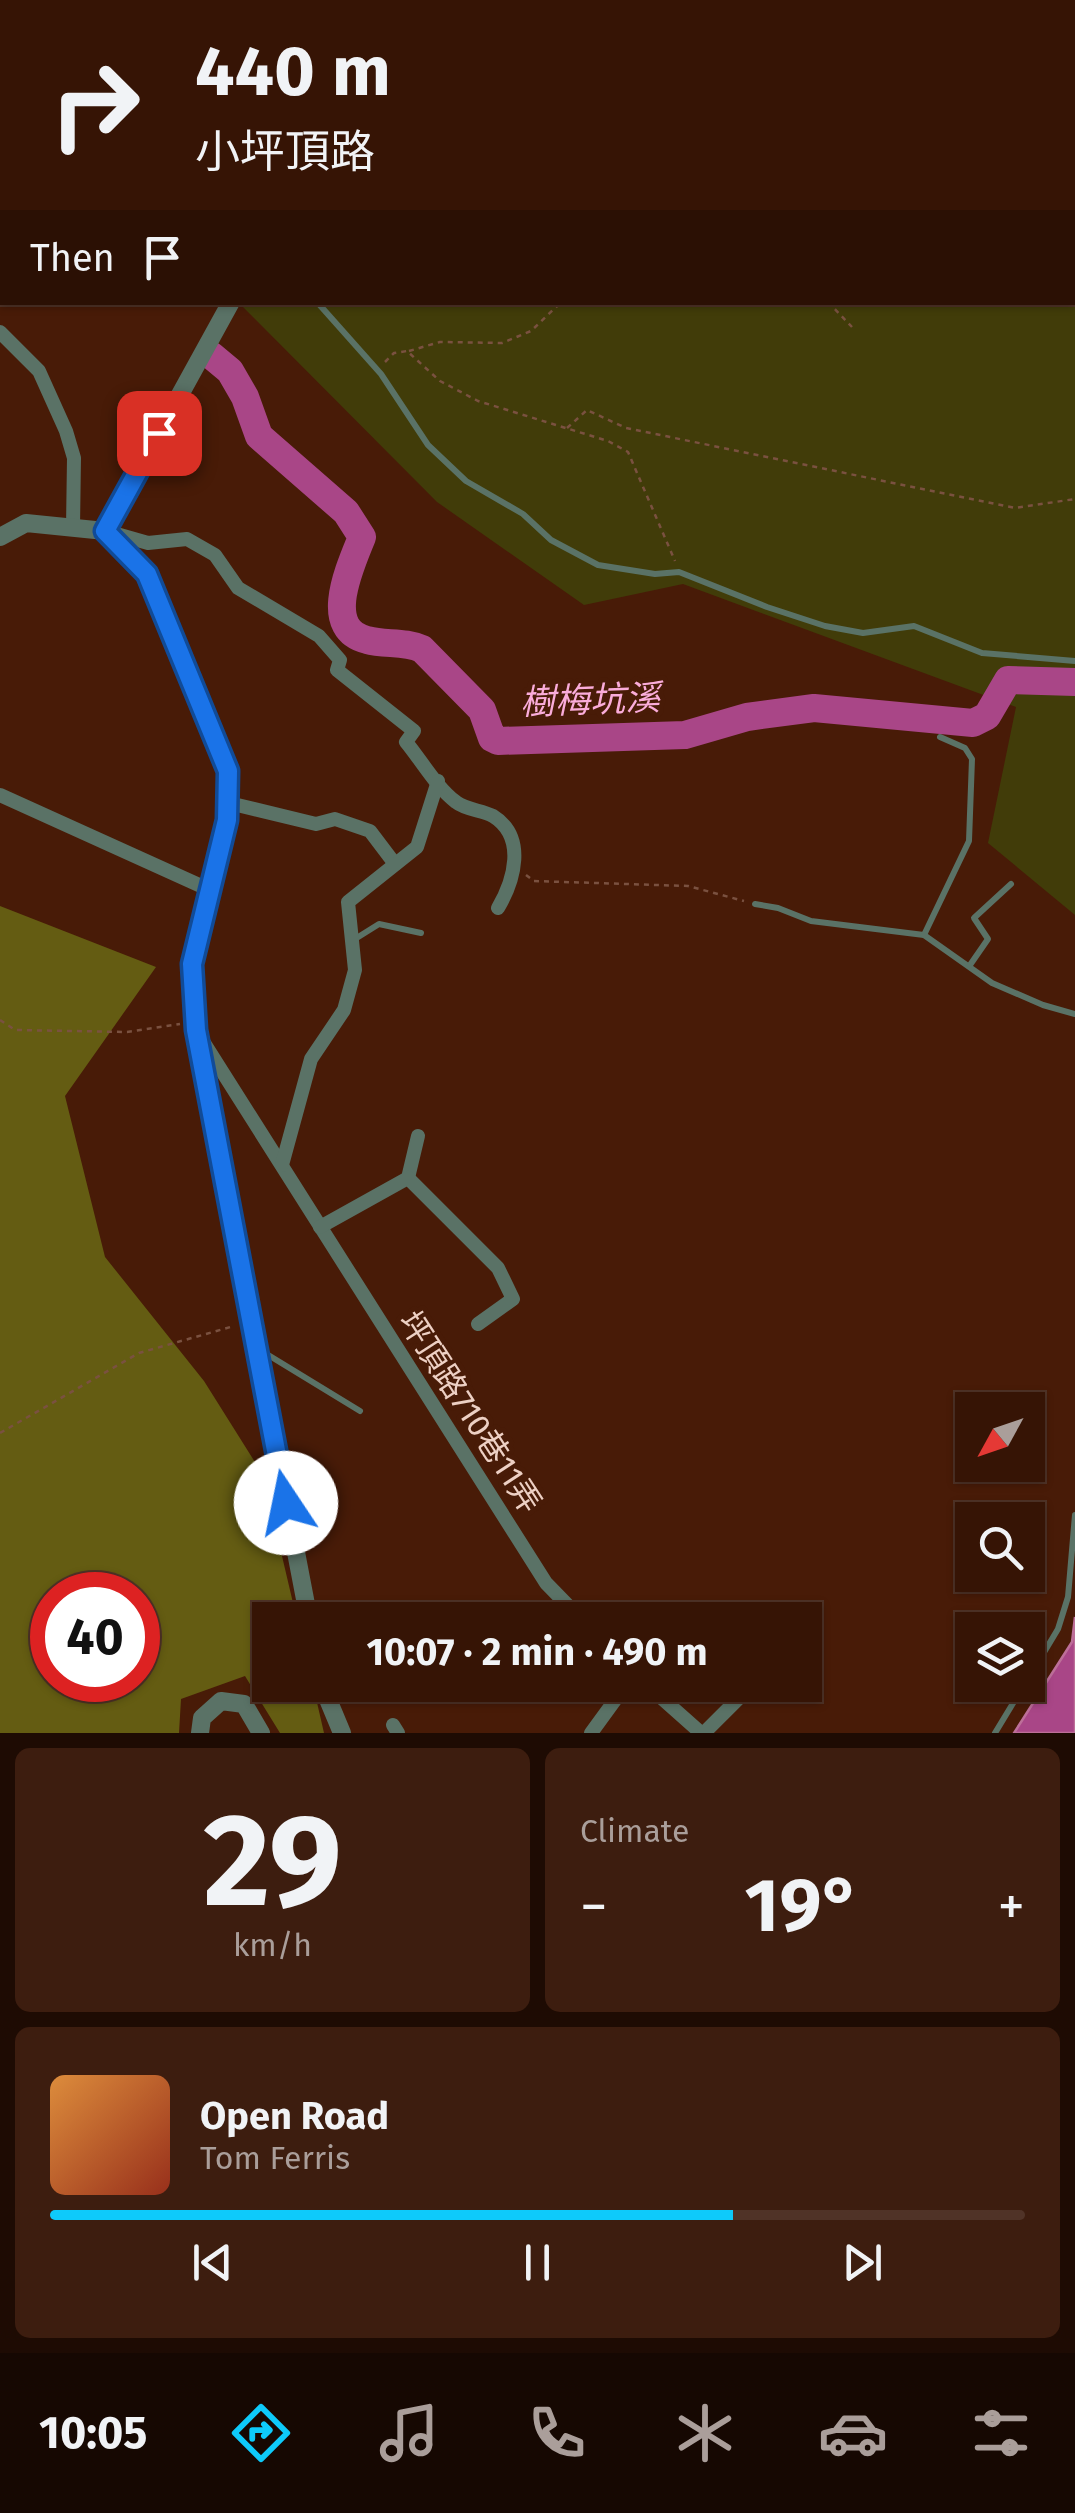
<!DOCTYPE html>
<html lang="en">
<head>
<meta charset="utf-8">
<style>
  body { margin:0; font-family:"Fira Sans","Noto Sans TC",sans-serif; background:#3d1d0f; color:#f1f3f6; height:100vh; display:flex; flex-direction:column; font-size:38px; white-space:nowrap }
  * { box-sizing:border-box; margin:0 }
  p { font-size:32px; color:#aa9e9a }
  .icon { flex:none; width:55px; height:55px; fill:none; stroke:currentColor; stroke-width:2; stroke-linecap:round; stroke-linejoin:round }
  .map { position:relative; height:1733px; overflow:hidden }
  .sheet { display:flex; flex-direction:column; gap:15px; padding:15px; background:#1e0b03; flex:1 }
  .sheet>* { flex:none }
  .hud { position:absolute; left:0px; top:0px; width:1075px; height:305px; box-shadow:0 2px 8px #0004,0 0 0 2px #503327; background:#361405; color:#f1f3f6; overflow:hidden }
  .needle { width:65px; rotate:230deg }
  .controls { position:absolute; left:955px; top:1392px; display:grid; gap:20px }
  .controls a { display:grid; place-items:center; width:90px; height:90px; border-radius:0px; background:#361405; box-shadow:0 2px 8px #0004,0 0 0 2px #503327; font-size:50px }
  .speed { position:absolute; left:30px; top:1572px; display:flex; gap:20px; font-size:50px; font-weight:700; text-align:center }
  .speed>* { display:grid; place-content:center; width:130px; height:130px; border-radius:50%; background:#361405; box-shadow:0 2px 8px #0004,0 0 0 2px #503327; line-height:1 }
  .speed .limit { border:15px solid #d22; background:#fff; color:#111 }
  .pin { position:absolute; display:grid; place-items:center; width:85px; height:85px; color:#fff; margin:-42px; border-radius:20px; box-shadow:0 5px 15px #0006 }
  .me { position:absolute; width:110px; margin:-55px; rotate:349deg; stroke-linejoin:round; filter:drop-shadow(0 0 8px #0008) }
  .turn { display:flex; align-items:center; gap:35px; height:210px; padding:0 30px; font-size:45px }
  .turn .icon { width:130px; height:130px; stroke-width:2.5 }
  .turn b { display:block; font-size:70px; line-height:85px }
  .then { display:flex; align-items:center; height:95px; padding:0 30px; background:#0003; gap:20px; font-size:38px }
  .big { font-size:75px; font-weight:700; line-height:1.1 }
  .sheet .tile { flex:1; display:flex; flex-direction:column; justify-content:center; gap:15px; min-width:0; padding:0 35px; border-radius:15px; background:#3d1d0f }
  .sheet .dial { align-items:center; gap:0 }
  .dial b { font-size:130px; line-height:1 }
  .song { display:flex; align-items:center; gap:30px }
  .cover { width:120px; height:120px; border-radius:15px; background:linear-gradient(135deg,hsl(30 70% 55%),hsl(10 70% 35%)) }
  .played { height:10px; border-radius:5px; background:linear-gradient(90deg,#0ecafa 70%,#503327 70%) }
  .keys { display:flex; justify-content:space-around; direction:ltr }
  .heat { display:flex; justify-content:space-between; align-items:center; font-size:55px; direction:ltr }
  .sheet .tiles { flex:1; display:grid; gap:15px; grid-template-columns:1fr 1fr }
  .tile:last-child { grid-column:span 2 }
  .trip { position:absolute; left:252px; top:1602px; width:570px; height:100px; border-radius:0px; background:#361405; box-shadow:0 2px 8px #0004,0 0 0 2px #503327; font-weight:700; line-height:100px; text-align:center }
  .dock { display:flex; height:160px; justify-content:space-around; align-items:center; background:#160802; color:#aa9e9a }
  .dock .icon { width:70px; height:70px }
  .dock .active { color:#0ecafa }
  .dock b { font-size:45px; color:#f1f3f6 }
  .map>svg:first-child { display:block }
  .green { fill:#413c09 }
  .forest { fill:#645c12; fill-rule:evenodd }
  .water { fill:#a94687; stroke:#bd6f99; stroke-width:2.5 }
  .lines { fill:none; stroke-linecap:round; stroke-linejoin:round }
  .river { stroke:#a94687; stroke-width:28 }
  .path { stroke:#7a5140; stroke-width:2.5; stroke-dasharray:5 5; stroke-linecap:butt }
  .service { stroke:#5a7266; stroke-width:6 }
  .minor { stroke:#5a7266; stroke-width:14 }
  .tertiary { stroke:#5a7266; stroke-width:18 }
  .route-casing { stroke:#114b97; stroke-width:25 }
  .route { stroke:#1a73e8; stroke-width:18 }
  .labels { text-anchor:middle; stroke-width:10; stroke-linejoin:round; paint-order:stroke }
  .street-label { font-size:32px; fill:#edd0c4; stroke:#481b07 }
  .water-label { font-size:35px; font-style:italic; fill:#faacda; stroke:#481b07 }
</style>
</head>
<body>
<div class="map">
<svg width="1075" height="1733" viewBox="0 0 1075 1733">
  <rect width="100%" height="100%" fill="#481b07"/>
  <path class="green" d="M493,0H1075V915L988,843L1016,707L683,584L584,605L437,502L240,304L1072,302V2H490Z"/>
  <path class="forest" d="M0,906L156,967L65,1096L105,1257L204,1381L263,1475L297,1620H270V1685H313L324,1733H280L245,1676L181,1699L179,1733H0ZM52,1595H138V1680H52Z"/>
  <path class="water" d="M1075,1617V1733H1014L1072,1642Z"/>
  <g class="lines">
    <path class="river" d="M212,356L230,371L245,397L259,436L346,512L362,537C350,567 321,629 367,640C385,645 405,641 422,649L482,710L492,738L498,741L685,735L747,717L814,708L973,723L987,716L1008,680L1075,682"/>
    <g class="path">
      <path d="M828,302L852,327"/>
      <path d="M409,351L440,342L502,343L531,331L556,307L565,302"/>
      <path d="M385,362L394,353L407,351L440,381L478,401L608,441L628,452L675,561"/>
      <path d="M567,428L587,410L626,428L1015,508L1075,499"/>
      <path d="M526,875L534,881L688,886L744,901"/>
      <path d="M0,1020L15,1030L127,1032L180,1024"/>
      <path d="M0,1433L139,1353L234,1326"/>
    </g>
    <g class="service">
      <path d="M143,0L147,2"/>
      <path d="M582,0L588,2"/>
      <path d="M962,0L987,2"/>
      <path d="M507,2L509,0"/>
      <path d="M695,2L699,0"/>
      <path d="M0,127L2,129"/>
      <path d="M1072,133H1075"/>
      <path d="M0,276L2,273"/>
      <path d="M317,302L381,374L428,445L466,481L523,514L551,540L598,565L655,574L679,572L767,607L825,626L863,633L914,626L982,653L1075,661"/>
      <path d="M755,904L778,908L811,921L924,935L992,983L1043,1005L1075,1014"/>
      <path d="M924,935L969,841L972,759L965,748L940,737"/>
      <path d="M355,939L379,924L421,933"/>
      <path d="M970,965L988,939L974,918L1011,884"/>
      <path d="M260,1350L360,1411"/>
      <path d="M1028,1679L1058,1629L1068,1597L1075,1515"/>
      <path d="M995,1733L1024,1685"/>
    </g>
    <g class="minor">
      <path d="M104,0L108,2"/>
      <path d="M0,332L39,371L66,431L74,458L73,527"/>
      <path d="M106,531L148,543L187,539L215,555L238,588L319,636L340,660L337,670L414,731L406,742C421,760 437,788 456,802C466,810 482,810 493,816C527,837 514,881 498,908"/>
      <path d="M0,795L210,890"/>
      <path d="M229,803L316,824L335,819L370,831L395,864"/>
      <path d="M199,1035L546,1583L582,1620"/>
      <path d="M282,1165L311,1059L344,1010L355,970L348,902L417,847L438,781"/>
      <path d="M408,1178L418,1136"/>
      <path d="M320,1227L408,1178L498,1268L513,1299L478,1324"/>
      <path d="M805,1640L808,1638"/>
      <path d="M647,1685L701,1733"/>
      <path d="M393,1725L398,1733"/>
      <path d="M591,1733L626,1685"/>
      <path d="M704,1733L752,1685"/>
    </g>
    <g class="tertiary">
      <path d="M474,2L478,0"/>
      <path d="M105,531L147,574L228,771L227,820L192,965L196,1030L309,1620"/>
      <path d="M105,531L231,302"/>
      <path d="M0,537L26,523L105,531"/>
      <path d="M322,1685L342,1733"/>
      <path d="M200,1733L202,1718L221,1701L244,1704L261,1733"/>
    </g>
  </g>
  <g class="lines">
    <g class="route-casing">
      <path id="route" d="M159,433L105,531L147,574L228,771L227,820L192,964L196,1030L286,1503"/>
    </g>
    <use href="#route" class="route"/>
  </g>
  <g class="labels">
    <g class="street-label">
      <text transform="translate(470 1412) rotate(57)" y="11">坪頂路710巷11弄</text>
    </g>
    <g class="water-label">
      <text transform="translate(590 700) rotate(-2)" y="12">樹梅坑溪</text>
    </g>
  </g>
</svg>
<div class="controls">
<a><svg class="needle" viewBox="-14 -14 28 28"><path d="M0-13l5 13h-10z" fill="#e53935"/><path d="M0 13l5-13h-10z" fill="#aa9e9a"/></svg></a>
<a><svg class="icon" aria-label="search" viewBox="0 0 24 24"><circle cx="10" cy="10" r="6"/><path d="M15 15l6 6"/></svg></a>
<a><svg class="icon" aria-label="layers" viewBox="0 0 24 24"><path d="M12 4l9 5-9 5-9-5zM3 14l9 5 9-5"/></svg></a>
</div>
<div class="speed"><div class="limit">40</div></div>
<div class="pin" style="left:159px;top:433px;background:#d93025"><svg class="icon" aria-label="arrive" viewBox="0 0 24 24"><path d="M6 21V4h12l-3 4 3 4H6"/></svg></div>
<svg class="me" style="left:286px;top:1503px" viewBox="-20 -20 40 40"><circle r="19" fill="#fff"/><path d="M0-13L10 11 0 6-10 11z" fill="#1a73e8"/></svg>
<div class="trip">10:07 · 2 min · 490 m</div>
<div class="hud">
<div class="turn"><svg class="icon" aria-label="right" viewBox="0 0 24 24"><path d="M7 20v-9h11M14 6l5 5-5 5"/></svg><div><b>440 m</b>小坪頂路</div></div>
<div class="then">Then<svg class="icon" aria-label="arrive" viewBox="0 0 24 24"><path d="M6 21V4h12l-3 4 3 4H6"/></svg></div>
</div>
</div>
<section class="sheet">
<div class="tiles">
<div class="tile dial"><b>29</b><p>km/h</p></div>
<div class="tile"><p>Climate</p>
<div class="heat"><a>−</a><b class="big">19°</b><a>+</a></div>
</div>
<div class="tile">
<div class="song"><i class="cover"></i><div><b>Open Road</b><p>Tom Ferris</p></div></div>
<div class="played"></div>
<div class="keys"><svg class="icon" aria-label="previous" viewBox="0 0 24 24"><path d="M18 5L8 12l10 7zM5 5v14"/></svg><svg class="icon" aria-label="pause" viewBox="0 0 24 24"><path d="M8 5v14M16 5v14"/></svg><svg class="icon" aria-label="next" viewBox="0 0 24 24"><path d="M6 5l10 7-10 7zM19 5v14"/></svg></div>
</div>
</div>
</section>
<nav class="dock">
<b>10:05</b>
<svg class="icon active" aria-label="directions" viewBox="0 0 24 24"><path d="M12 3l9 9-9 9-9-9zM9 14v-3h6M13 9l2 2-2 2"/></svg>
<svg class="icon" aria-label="music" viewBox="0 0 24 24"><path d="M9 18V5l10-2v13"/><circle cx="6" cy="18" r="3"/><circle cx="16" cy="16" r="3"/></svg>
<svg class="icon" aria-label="phone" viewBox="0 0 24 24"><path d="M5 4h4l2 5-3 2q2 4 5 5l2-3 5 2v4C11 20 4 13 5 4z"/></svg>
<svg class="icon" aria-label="climate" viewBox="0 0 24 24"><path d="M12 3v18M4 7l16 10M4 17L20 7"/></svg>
<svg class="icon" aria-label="car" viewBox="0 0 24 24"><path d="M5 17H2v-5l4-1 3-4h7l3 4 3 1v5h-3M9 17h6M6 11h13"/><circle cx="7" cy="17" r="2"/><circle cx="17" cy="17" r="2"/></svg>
<svg class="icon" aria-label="filters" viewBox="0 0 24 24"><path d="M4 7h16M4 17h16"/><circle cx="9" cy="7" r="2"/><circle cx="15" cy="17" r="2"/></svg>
</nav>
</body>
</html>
